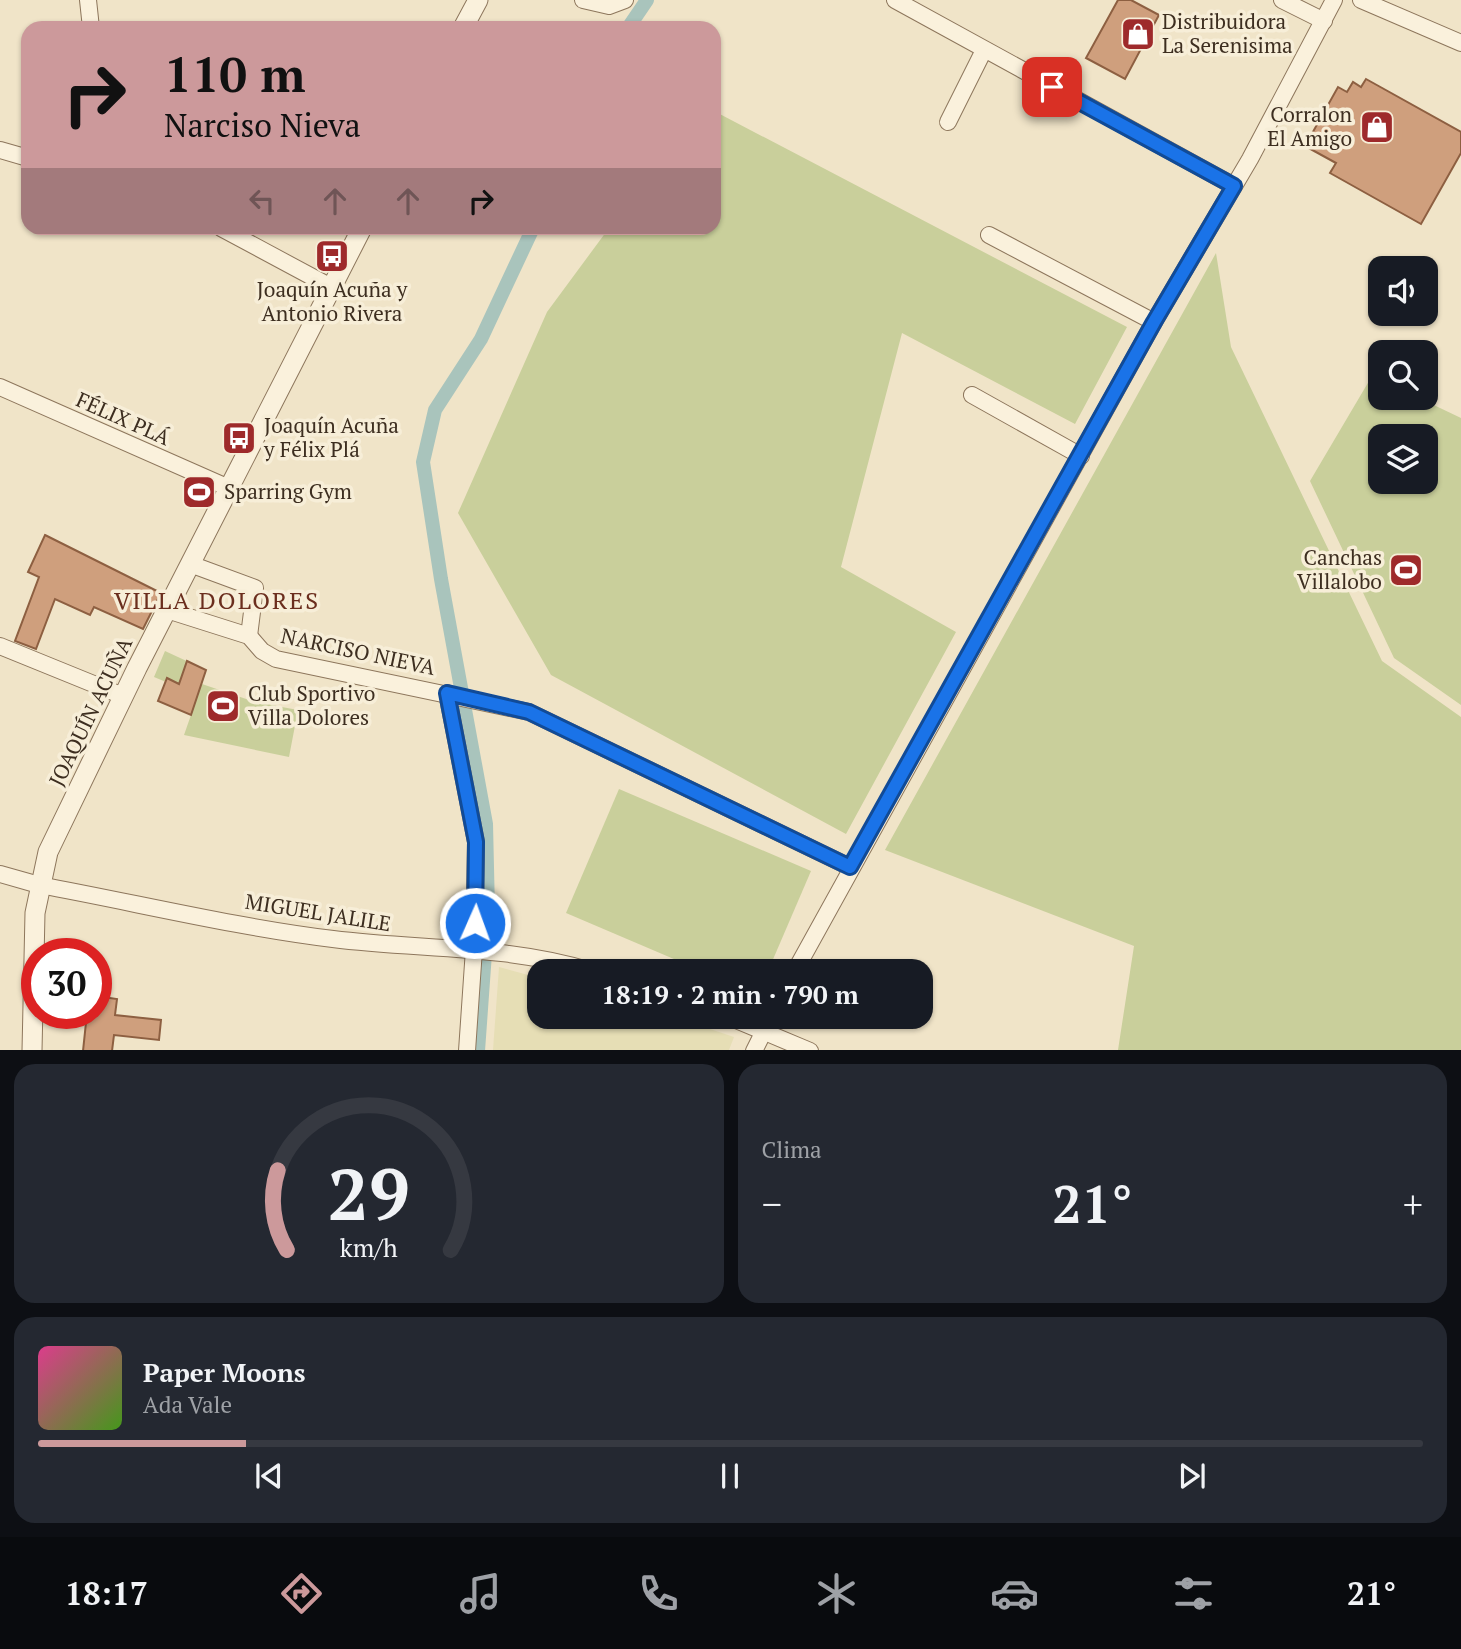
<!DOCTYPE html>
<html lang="es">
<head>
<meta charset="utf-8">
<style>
  body { margin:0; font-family:"PT Serif",serif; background:#242831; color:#f1f3f6; height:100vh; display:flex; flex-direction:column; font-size:26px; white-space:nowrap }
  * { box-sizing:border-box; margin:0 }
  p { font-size:23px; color:#9ea1a6 }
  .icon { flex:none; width:38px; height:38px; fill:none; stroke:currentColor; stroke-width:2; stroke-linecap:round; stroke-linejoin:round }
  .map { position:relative; height:1050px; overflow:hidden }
  .drawer { display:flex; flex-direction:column; gap:14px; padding:14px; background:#0d0f14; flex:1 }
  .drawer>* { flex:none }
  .banner { position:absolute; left:21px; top:21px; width:700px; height:214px; border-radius:21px; box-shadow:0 2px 5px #0004; background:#cc999b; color:#111; overflow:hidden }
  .tools { position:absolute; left:1368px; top:256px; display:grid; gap:14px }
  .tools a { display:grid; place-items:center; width:70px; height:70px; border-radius:14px; background:#171b24; box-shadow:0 2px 5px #0004; font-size:35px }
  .speed { position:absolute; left:21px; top:938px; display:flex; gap:14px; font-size:35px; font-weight:700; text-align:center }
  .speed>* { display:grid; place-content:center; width:91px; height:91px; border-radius:50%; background:#171b24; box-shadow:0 2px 5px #0004; line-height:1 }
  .speed .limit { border:10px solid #d22; background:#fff; color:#111 }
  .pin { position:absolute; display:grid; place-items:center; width:60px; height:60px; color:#fff; margin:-30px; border-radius:14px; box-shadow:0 4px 10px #0006 }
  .me { position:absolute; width:77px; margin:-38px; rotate:2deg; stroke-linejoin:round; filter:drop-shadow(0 0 5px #0008) }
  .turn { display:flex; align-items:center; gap:24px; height:147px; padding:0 28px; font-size:32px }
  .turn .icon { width:91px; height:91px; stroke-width:2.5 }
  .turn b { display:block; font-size:49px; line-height:60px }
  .lanes { display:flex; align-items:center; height:66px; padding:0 28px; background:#0003; justify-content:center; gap:35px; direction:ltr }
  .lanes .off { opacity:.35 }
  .big { font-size:52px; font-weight:800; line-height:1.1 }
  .drawer .widget { flex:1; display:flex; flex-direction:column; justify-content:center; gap:10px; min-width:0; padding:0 24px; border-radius:21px; background:#242831 }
  .drawer .dial { align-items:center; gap:0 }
  .dial svg { height:182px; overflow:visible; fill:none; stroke:#363941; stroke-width:7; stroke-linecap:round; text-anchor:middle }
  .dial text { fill:#f1f3f6; stroke:none }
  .song { display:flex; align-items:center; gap:21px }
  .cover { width:84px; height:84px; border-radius:10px; background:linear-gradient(135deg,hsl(330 70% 55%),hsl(100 70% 35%)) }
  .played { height:7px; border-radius:4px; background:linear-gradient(90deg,#cc999b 15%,#363941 15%) }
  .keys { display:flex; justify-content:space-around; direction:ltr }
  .heat { display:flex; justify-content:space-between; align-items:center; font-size:38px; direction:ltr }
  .drawer .tiles { flex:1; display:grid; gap:14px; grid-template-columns:1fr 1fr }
  .widget:last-child { grid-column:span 2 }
  .trip { position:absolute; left:527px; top:959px; width:406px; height:70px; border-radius:21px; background:#171b24; box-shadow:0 2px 5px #0004; font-weight:800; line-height:70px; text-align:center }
  .tabs { display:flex; height:112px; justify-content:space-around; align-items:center; background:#090b0e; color:#9ea1a6 }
  .tabs .icon { width:49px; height:49px }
  .tabs .selected { color:#cc999b }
  .tabs b { font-size:32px; color:#f1f3f6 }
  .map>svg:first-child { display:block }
  .farmland { fill:#e6deb5 }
  .green { fill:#c9cf9b; fill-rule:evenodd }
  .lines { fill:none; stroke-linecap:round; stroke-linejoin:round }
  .canal { stroke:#a9c4bc; stroke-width:14 }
  .building { fill:#cf9f7d; stroke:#8d5f41; stroke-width:2 }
  .minor-casing { stroke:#8d765c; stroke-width:18 }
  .tertiary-casing { stroke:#8d765c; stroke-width:21 }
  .minor { stroke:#faf1dc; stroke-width:16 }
  .tertiary { stroke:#faf1dc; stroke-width:19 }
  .route-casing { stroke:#114b97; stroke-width:18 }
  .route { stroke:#1a73e8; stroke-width:12 }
  .labels { text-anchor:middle; stroke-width:7; stroke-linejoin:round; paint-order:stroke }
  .poi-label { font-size:21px; fill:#3d2e20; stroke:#f7eed8; text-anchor:start }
  .street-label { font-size:21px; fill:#3d2e20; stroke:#f7eed8 }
  .quarter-label { font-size:24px; letter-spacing:2px; fill:#6b2e1e; stroke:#f7eed8 }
</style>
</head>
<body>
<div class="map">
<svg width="1461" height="1051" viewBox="0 0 1461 1051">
  <rect width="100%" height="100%" fill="#f0e4c8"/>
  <path class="farmland" d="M499,967L539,978V1017H674L734,1037L729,1050H493Z"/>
  <g class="green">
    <path d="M714,111L1127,327L1075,424L902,333L841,567L956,632L846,834L551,675L458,513L547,312L609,228H714Z"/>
    <path d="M1216,253L1231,347L1382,661L1461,717V1050H1118L1134,946L885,850Z"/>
    <path d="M1372,376L1381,381V397H1417L1461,418V705L1394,658L1310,481ZM1381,436H1426V481H1381Z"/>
    <path d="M165,651L206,670L202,684L255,702L298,710L289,757L184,735L191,715L158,701L166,682L154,677Z"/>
    <path d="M619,789L811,871L768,971H702L566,913Z"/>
  </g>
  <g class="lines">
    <g class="canal">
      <path d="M628,28L647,0"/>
      <path d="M478,1051L488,911L486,824L441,579L423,462L435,410L481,339L533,228"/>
    </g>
  </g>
  <g class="building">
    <path d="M1118,0H1131L1159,15L1125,79L1086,58Z"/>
    <path d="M1366,79L1461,132V153L1421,224L1330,173L1336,163L1305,146L1338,87L1347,92L1353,82L1361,87Z"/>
    <path d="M45,535L161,593L143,629L94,607L90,615L55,599L36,649L15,641L39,577L28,572Z"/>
    <path d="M187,661L206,670L191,715L158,701L167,678L179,684Z"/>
    <path d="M103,997L117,999L115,1015L161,1020L159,1040L114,1035L112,1051H83L87,1013L101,1011Z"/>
  </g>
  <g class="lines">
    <g class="minor-casing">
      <g id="minor">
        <path d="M88,0L91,28"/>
        <path d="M583,0L609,6L625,0"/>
        <path d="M895,0L1234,186"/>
        <path d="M1282,0L1324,21"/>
        <path d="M1361,0L1461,43"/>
        <path d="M948,122L984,50"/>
        <path d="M0,150L28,158"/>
        <path d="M221,228L331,287"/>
        <path d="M989,235L1154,322"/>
        <path d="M0,387L229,488"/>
        <path d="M972,395L1081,456"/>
        <path d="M190,564L255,588L249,636"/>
        <path d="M167,610L249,636L262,651L276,659L529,712L850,867"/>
        <path d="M0,646L123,696"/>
        <path d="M447,693L476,842L474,949L467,1051"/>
        <path d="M0,874L39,885C137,903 235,927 333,939C420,950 507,945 591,971"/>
        <path d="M795,971L1154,322L1250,159L1334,0"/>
        <path d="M729,1017L810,1051"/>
        <path d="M754,1051L771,1017"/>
      </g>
    </g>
    <g class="tertiary-casing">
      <g id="tertiary">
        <path d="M463,28L478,0"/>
        <path d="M32,1051L35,913L48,852L137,668L362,228"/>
      </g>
    </g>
    <use href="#minor" class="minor"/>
    <use href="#tertiary" class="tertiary"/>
  </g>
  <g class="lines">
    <g class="route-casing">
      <path id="route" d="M475,923L476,842L447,693L529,712L850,867L1154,322L1234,186L1052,87"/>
    </g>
    <use href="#route" class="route"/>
  </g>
  <defs>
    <g id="shop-square" transform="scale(1.75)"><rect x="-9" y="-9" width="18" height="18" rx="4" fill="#9e2a2b" stroke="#f7eed8"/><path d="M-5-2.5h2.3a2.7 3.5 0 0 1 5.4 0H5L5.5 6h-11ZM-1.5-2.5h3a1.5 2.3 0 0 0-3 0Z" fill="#fff"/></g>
    <g id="bus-square" transform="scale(1.75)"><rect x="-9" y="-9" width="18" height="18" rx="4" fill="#9e2a2b" stroke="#f7eed8"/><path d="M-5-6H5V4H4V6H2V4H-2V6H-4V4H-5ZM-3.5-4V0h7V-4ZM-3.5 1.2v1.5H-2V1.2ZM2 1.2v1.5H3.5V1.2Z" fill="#fff"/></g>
    <g id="stadium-square" transform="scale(1.75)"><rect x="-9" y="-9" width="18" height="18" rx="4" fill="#9e2a2b" stroke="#f7eed8"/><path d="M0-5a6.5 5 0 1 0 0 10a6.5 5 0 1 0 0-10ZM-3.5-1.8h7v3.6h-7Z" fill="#fff"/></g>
  </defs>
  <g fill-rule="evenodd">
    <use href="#shop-square" x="1138" y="34"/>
    <use href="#shop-square" x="1377" y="127"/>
    <use href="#bus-square" x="332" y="256"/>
    <use href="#bus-square" x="239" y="438"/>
    <use href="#stadium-square" x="199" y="492"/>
    <use href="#stadium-square" x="1406" y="570"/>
    <use href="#stadium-square" x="223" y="706"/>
  </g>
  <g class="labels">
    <g class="poi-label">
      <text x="1162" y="29">Distribuidora<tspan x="1162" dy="24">La Serenisima</tspan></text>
      <text x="1352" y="122" text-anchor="end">Corralon<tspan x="1352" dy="24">El Amigo</tspan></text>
      <text x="332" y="297" text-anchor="middle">Joaquín Acuña y<tspan x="332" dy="24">Antonio Rivera</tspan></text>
      <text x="264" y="433">Joaquín Acuña<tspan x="264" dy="24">y Félix Plá</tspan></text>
      <text x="224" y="499">Sparring Gym</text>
      <text x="1382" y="565" text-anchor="end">Canchas<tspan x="1382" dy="24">Villalobo</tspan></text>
      <text x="248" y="701">Club Sportivo<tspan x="248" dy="24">Villa Dolores</tspan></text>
    </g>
    <g class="street-label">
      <text transform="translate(123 419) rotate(24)" y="7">FÉLIX PLÁ</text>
      <text transform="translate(358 652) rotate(12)" y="7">NARCISO NIEVA</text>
      <text transform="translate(91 712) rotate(-64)" y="7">JOAQUÍN ACUÑA</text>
      <text transform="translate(318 913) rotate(9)" y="7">MIGUEL JALILE</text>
    </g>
    <g class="quarter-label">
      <text x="217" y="609">VILLA DOLORES</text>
    </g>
  </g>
</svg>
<div class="tools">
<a><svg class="icon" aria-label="sound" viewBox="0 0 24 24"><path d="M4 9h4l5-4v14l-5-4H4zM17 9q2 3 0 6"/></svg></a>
<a><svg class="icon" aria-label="search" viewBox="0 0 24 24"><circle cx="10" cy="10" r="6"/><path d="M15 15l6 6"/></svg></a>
<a><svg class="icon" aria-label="layers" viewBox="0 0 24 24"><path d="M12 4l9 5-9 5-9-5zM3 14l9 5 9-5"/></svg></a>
</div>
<div class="speed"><div class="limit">30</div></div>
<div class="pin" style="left:1052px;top:87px;background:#d93025"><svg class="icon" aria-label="arrive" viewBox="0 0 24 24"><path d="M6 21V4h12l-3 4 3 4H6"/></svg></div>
<svg class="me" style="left:475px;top:923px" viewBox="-20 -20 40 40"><circle r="17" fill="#1a73e8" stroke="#fff" stroke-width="3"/><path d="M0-11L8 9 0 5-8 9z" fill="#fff"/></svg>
<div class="trip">18:19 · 2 min · 790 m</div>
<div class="banner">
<div class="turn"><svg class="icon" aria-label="right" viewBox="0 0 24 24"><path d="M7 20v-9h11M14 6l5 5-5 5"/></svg><div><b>110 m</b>Narciso Nieva</div></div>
<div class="lanes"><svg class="icon off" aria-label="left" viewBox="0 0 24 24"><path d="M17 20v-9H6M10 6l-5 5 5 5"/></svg><svg class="icon off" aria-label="ahead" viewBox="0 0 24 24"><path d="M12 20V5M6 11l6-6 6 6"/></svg><svg class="icon off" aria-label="ahead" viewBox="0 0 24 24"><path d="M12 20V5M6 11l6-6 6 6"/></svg><svg class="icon" aria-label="right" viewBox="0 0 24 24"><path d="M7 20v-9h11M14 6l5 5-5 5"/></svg></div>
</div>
</div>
<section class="drawer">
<div class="tiles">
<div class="widget dial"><svg viewBox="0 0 100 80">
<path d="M14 69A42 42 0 1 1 86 69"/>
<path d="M14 69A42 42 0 0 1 10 34" stroke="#cc999b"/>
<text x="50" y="56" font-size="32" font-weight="700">29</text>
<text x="50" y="72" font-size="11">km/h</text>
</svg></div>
<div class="widget"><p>Clima</p>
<div class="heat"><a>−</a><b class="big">21°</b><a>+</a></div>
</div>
<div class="widget">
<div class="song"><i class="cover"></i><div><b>Paper Moons</b><p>Ada Vale</p></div></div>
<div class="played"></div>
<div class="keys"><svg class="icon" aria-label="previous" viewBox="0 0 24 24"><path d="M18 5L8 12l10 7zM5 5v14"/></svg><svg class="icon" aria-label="pause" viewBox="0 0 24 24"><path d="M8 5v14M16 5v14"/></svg><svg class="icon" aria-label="next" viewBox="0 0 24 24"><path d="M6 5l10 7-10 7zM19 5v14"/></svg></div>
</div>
</div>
</section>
<nav class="tabs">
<b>18:17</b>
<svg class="icon selected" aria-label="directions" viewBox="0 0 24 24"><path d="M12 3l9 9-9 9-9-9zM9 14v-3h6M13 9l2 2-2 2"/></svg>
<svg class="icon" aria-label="music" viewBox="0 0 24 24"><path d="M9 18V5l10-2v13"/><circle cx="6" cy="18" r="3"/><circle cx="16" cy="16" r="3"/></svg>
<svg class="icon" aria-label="phone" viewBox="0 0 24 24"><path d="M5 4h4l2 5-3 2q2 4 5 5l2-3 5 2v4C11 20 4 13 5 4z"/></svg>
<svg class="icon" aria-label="climate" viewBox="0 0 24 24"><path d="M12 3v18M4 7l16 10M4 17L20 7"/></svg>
<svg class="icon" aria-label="car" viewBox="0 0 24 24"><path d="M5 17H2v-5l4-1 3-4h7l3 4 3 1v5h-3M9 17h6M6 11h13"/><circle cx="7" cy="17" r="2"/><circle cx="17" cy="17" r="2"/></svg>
<svg class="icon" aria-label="filters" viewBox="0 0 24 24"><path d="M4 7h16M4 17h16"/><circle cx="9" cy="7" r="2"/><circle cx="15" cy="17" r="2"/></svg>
<b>21°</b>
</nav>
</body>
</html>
